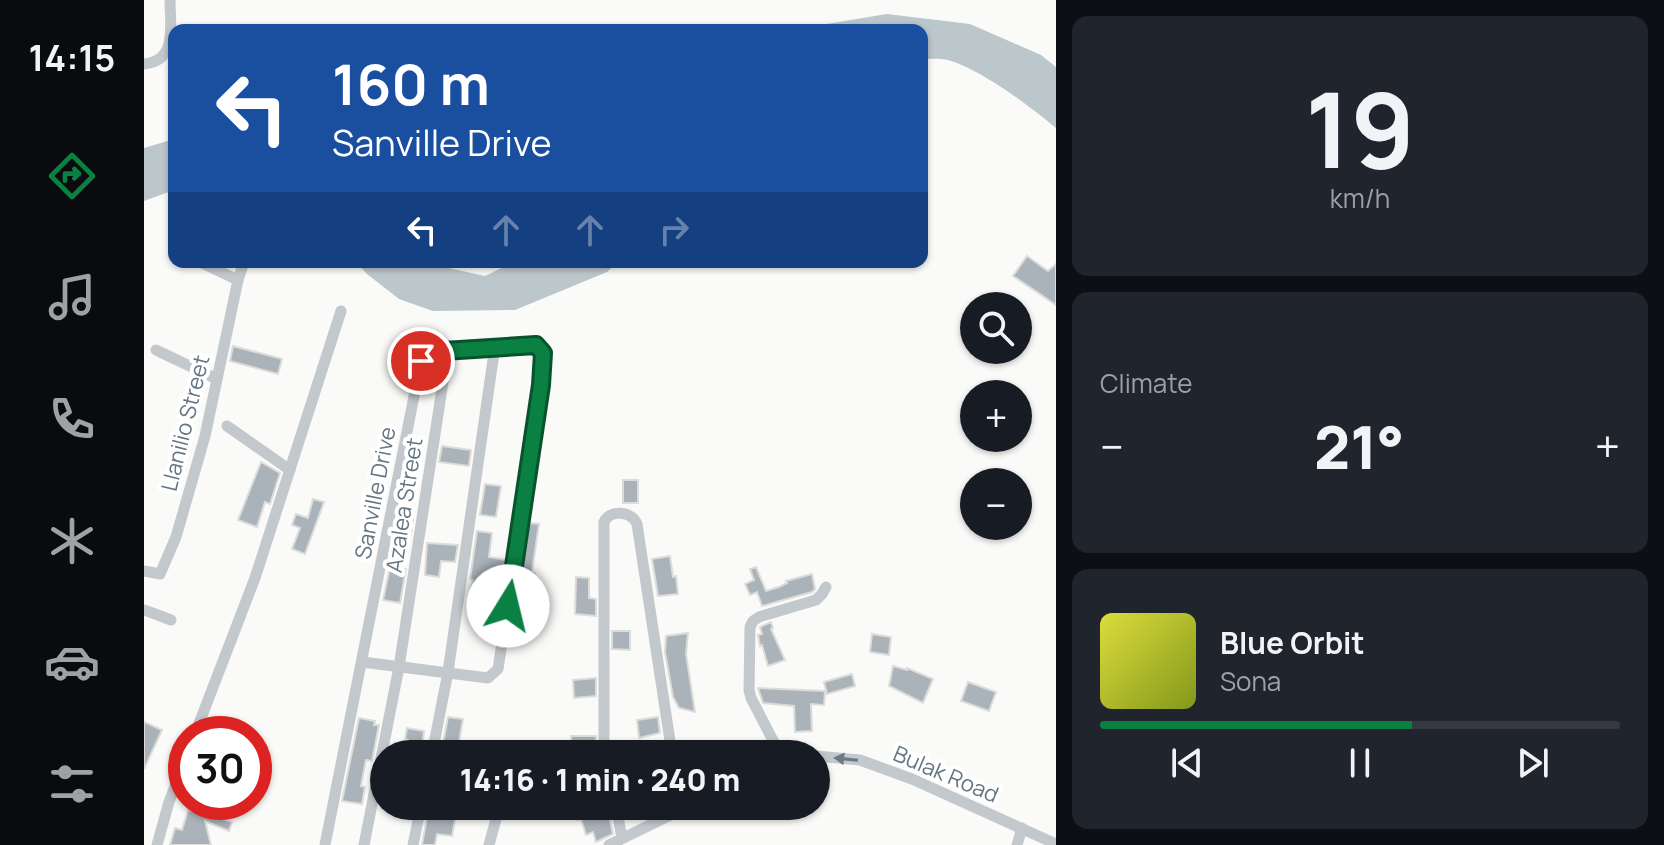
<!DOCTYPE html>
<html lang="en">
<head>
<meta charset="utf-8">
<style>
  body { margin:0; font-family:Manrope,sans-serif; background:#20242c; color:#f1f3f6; height:100vh; display:flex; flex-direction:column; font-size:30px; white-space:nowrap }
  * { box-sizing:border-box; margin:0 }
  p { font-size:26px; color:#9ea1a6 }
  .icon { flex:none; width:44px; height:44px; fill:none; stroke:currentColor; stroke-width:2; stroke-linecap:round; stroke-linejoin:round }
  .map { position:relative; flex:1; overflow:hidden }
  .sheet { display:flex; flex-direction:column; gap:16px; padding:16px; background:#0d0f14; width:608px }
  .sheet>* { flex:none }
  .top-card { position:absolute; left:24px; top:24px; width:760px; height:244px; border-radius:16px; box-shadow:0 2px 6px #0004; background:#1a4fa0; color:#fff; overflow:hidden }
  .fabs { position:absolute; left:816px; top:292px; display:grid; gap:16px }
  .fabs a { display:grid; place-items:center; width:72px; height:72px; border-radius:50%; background:#171b24; box-shadow:0 2px 6px #0004; font-size:40px }
  .speed { position:absolute; left:24px; top:716px; display:flex; gap:16px; font-size:40px; font-weight:700; text-align:center }
  .speed>* { display:grid; place-content:center; width:104px; height:104px; border-radius:50%; background:#171b24; box-shadow:0 2px 6px #0004; line-height:1 }
  .speed .limit { border:12px solid #d22; background:#fff; color:#111 }
  .pin { position:absolute; display:grid; place-items:center; width:68px; height:68px; color:#fff; margin:-34px; border:4px solid #fff; border-radius:50%; box-shadow:0 2px 8px #0007 }
  .me { position:absolute; width:88px; margin:-44px; rotate:9deg; stroke-linejoin:round; filter:drop-shadow(0 0 6px #0008) }
  .turn { display:flex; align-items:center; gap:28px; height:168px; padding:0 32px; font-size:36px }
  .turn .icon { width:104px; height:104px; stroke-width:2.5 }
  .turn b { display:block; font-size:56px; line-height:68px }
  .lanes { display:flex; align-items:center; height:76px; padding:0 32px; background:#0003; justify-content:center; gap:40px; direction:ltr }
  .lanes .off { opacity:.35 }
  .big { font-size:60px; font-weight:800; line-height:1.1 }
  .sheet .widget { flex:1; display:flex; flex-direction:column; justify-content:center; gap:12px; min-width:0; padding:0 28px; border-radius:16px; background:#20242c }
  .sheet .dial { align-items:center; gap:0 }
  .dial b { font-size:104px; line-height:1 }
  .song { display:flex; align-items:center; gap:24px }
  .cover { width:96px; height:96px; border-radius:12px; background:linear-gradient(135deg,hsl(60 70% 55%),hsl(70 70% 35%)) }
  .played { height:8px; border-radius:4px; background:linear-gradient(90deg,#0b8043 60%,#363941 60%) }
  .keys { display:flex; justify-content:space-around; direction:ltr }
  .heat { display:flex; justify-content:space-between; align-items:center; font-size:44px; direction:ltr }
  .trip { position:absolute; left:226px; top:740px; width:460px; height:80px; border-radius:40px; background:#171b24; box-shadow:0 2px 6px #0004; font-weight:800; line-height:80px; text-align:center }
  main { display:flex; flex:1; min-height:0 }
  .tabs { display:flex; flex-direction:column; width:144px; justify-content:space-around; align-items:center; background:#090b0e; color:#9ea1a6 }
  .tabs .icon { width:56px; height:56px }
  .tabs .current { color:#0b8043 }
  .tabs b { font-size:36px; color:#f1f3f6 }
  .map>svg:first-child { display:block }
  .water { fill:#bbc7cb }
  .building { fill:#aab3b9; stroke:#dcdcda; stroke-width:2 }
  .lines { fill:none; stroke-linecap:round; stroke-linejoin:round }
  .minor { stroke:#c3c8cc; stroke-width:11 }
  .oneway { fill:#6a7a87 }
  .route-casing { stroke:#07532c; stroke-width:20 }
  .route { stroke:#0b8043; stroke-width:14 }
  .labels { text-anchor:middle; stroke-width:8; stroke-linejoin:round; paint-order:stroke }
  .street-label { font-size:22px; fill:#657683; stroke:#fff }
</style>
</head>
<body>
<main>
<nav class="tabs">
<b>14:15</b>
<svg class="icon current" aria-label="directions" viewBox="0 0 24 24"><path d="M12 3l9 9-9 9-9-9zM9 14v-3h6M13 9l2 2-2 2"/></svg>
<svg class="icon" aria-label="music" viewBox="0 0 24 24"><path d="M9 18V5l10-2v13"/><circle cx="6" cy="18" r="3"/><circle cx="16" cy="16" r="3"/></svg>
<svg class="icon" aria-label="phone" viewBox="0 0 24 24"><path d="M5 4h4l2 5-3 2q2 4 5 5l2-3 5 2v4C11 20 4 13 5 4z"/></svg>
<svg class="icon" aria-label="climate" viewBox="0 0 24 24"><path d="M12 3v18M4 7l16 10M4 17L20 7"/></svg>
<svg class="icon" aria-label="car" viewBox="0 0 24 24"><path d="M5 17H2v-5l4-1 3-4h7l3 4 3 1v5h-3M9 17h6M6 11h13"/><circle cx="7" cy="17" r="2"/><circle cx="17" cy="17" r="2"/></svg>
<svg class="icon" aria-label="filters" viewBox="0 0 24 24"><path d="M4 7h16M4 17h16"/><circle cx="9" cy="7" r="2"/><circle cx="15" cy="17" r="2"/></svg>
</nav>
<div class="map">
<svg width="912" height="845" viewBox="0 0 912 845">
  <rect width="100%" height="100%" fill="#fafaf8"/>
  <g class="water">
    <path d="M743,14L826,24L897,55L912,67V128C886,106 836,69 804,60C796,58 786,59 778,59V30H646Z"/>
    <path d="M30,139V190L0,201V148Z"/>
    <path d="M212,262H277L341,276L370,262H474L463,272L371,310L289,311L255,299L223,274Z"/>
  </g>
  <g class="building">
    <path d="M883,256L904,271L912,264V305L869,276Z"/>
    <path d="M89,346L138,359L134,374L86,361Z"/>
    <path d="M298,446L327,450L325,466L295,462Z"/>
    <path d="M117,462L136,473L126,504L121,502L113,527L94,520Z"/>
    <rect x="479" y="480" width="15" height="23"/>
    <path d="M341,484L357,486L352,517L336,515Z"/>
    <path d="M169,499L180,502L161,554L148,549L156,528L148,525L152,514L164,518Z"/>
    <path d="M255,517L269,519L264,552L249,549Z"/>
    <path d="M385,523L395,524L388,572L391,573L388,588L375,586Z"/>
    <path d="M333,531L348,533L345,557L362,560L358,584L343,582L338,614L324,612L329,580L326,579Z"/>
    <path d="M283,543L314,545L311,562L297,561L295,577L281,575Z"/>
    <path d="M526,556L529,577L532,576L534,594L514,596L508,559Z"/>
    <path d="M246,567L262,569L256,603L239,600Z"/>
    <path d="M612,567L622,591L635,587L643,583L642,581L668,574L671,589L668,592L618,606L613,592L606,595L601,584L610,580L606,569Z"/>
    <path d="M432,577L445,578V598L452,599V616L431,614Z"/>
    <path d="M372,604L386,606L382,638L368,636Z"/>
    <path d="M627,622L629,628L627,629L641,660L624,666L618,645L616,646L614,635L618,634L616,627Z"/>
    <path d="M468,631H486V650L468,649Z"/>
    <path d="M544,633L542,654L551,712L535,708L529,697L521,652L522,636Z"/>
    <path d="M728,634L747,637L745,655L726,652Z"/>
    <path d="M749,666L763,670V668L789,679L779,703L745,686Z"/>
    <path d="M708,674L711,686L683,694L680,682Z"/>
    <path d="M452,678V696L430,698L429,680Z"/>
    <path d="M824,682L852,692L845,711L817,701Z"/>
    <path d="M614,688L681,691L680,705L667,704L668,731L651,732L650,706L619,703Z"/>
    <path d="M304,717L319,719L313,754H297Z"/>
    <path d="M514,717L516,733L495,738L493,720Z"/>
    <path d="M215,718L231,721L230,725H235L228,761L222,760L217,786L221,787L218,804L198,801Z"/>
    <path d="M0,722L18,730L0,769Z"/>
    <path d="M263,728L280,731L277,754H262L264,740L261,739Z"/>
    <path d="M427,736H452V754H428Z"/>
    <path d="M54,802H85L79,819L88,822L85,831L61,821L67,845H26L31,828L38,830L44,810L51,812Z"/>
    <path d="M285,806H298L297,812L312,815L308,836L293,834L291,845H278Z"/>
    <path d="M428,806H448L451,819L465,816L469,834L452,842L449,832L442,835L437,819L433,820Z"/>
  </g>
  <g class="lines">
    <g class="minor">
      <path d="M0,64C34,61 26,25 26,0"/>
      <path d="M56,262L94,280"/>
      <path d="M12,350L73,379"/>
      <path d="M83,426L146,470"/>
      <path d="M0,571L16,574L32,537L61,436L94,280L100,262"/>
      <path d="M0,610L27,620"/>
      <path d="M51,734L111,578L197,311"/>
      <path d="M635,752L607,698L605,690L606,627L609,621L615,617L672,600L678,594L682,587"/>
      <path d="M288,754L304,672L351,346"/>
      <path d="M460,754V522C466,509 488,511 493,524L528,754"/>
      <path d="M632,754L635,752L654,754"/>
      <path d="M672,756L716,760L768,779L912,844"/>
      <path d="M472,806L478,838"/>
      <path d="M13,845L25,802L42,758"/>
      <path d="M181,845L277,361L284,352L392,345L399,353L397,385L354,669L344,678L218,662"/>
      <path d="M220,845L255,667L304,350"/>
      <path d="M269,845L277,806"/>
      <path d="M345,845L355,808"/>
      <path d="M465,845L545,806"/>
      <path d="M873,845L878,828"/>
    </g>
  </g>
  <defs><path id="oneway-solid" d="M-6-.8H1V-3.2L6.5 0L1 3.2V.8H-6Z" transform="scale(2)"/></defs>
  <use class="oneway" href="#oneway-solid" transform="translate(702 759) rotate(-174)"/>
  <g class="lines">
    <g class="route-casing">
      <path id="route" d="M277,361L284,352L392,345L399,353L397,385L364,606"/>
    </g>
    <use href="#route" class="route"/>
  </g>
  <g class="labels">
    <g class="street-label">
      <text transform="translate(41 423) rotate(-76)" y="8">Llanilio Street</text>
      <text transform="translate(231 493) rotate(-79)" y="8">Sanville Drive</text>
      <text transform="translate(260 505) rotate(-81)" y="8">Azalea Street</text>
      <text transform="translate(802 774) rotate(23)" y="8">Bulak Road</text>
    </g>
  </g>
</svg>
<div class="fabs">
<a><svg class="icon" aria-label="search" viewBox="0 0 24 24"><circle cx="10" cy="10" r="6"/><path d="M15 15l6 6"/></svg></a>
<a>+</a>
<a>−</a>
</div>
<div class="speed"><div class="limit">30</div></div>
<div class="pin" style="left:277px;top:361px;background:#d93025"><svg class="icon" aria-label="arrive" viewBox="0 0 24 24"><path d="M6 21V4h12l-3 4 3 4H6"/></svg></div>
<svg class="me" style="left:364px;top:606px" viewBox="-20 -20 40 40"><circle r="19" fill="#fff"/><path d="M0-13L10 11 0 6-10 11z" fill="#0b8043"/></svg>
<div class="trip">14:16 · 1 min · 240 m</div>
<div class="top-card">
<div class="turn"><svg class="icon" aria-label="left" viewBox="0 0 24 24"><path d="M17 20v-9H6M10 6l-5 5 5 5"/></svg><div><b>160 m</b>Sanville Drive</div></div>
<div class="lanes"><svg class="icon" aria-label="left" viewBox="0 0 24 24"><path d="M17 20v-9H6M10 6l-5 5 5 5"/></svg><svg class="icon off" aria-label="ahead" viewBox="0 0 24 24"><path d="M12 20V5M6 11l6-6 6 6"/></svg><svg class="icon off" aria-label="ahead" viewBox="0 0 24 24"><path d="M12 20V5M6 11l6-6 6 6"/></svg><svg class="icon off" aria-label="right" viewBox="0 0 24 24"><path d="M7 20v-9h11M14 6l5 5-5 5"/></svg></div>
</div>
</div>
<section class="sheet">
<div class="widget dial"><b>19</b><p>km/h</p></div>
<div class="widget"><p>Climate</p>
<div class="heat"><a>−</a><b class="big">21°</b><a>+</a></div>
</div>
<div class="widget">
<div class="song"><i class="cover"></i><div><b>Blue Orbit</b><p>Sona</p></div></div>
<div class="played"></div>
<div class="keys"><svg class="icon" aria-label="previous" viewBox="0 0 24 24"><path d="M18 5L8 12l10 7zM5 5v14"/></svg><svg class="icon" aria-label="pause" viewBox="0 0 24 24"><path d="M8 5v14M16 5v14"/></svg><svg class="icon" aria-label="next" viewBox="0 0 24 24"><path d="M6 5l10 7-10 7zM19 5v14"/></svg></div>
</div>
</section>
</main>
</body>
</html>
